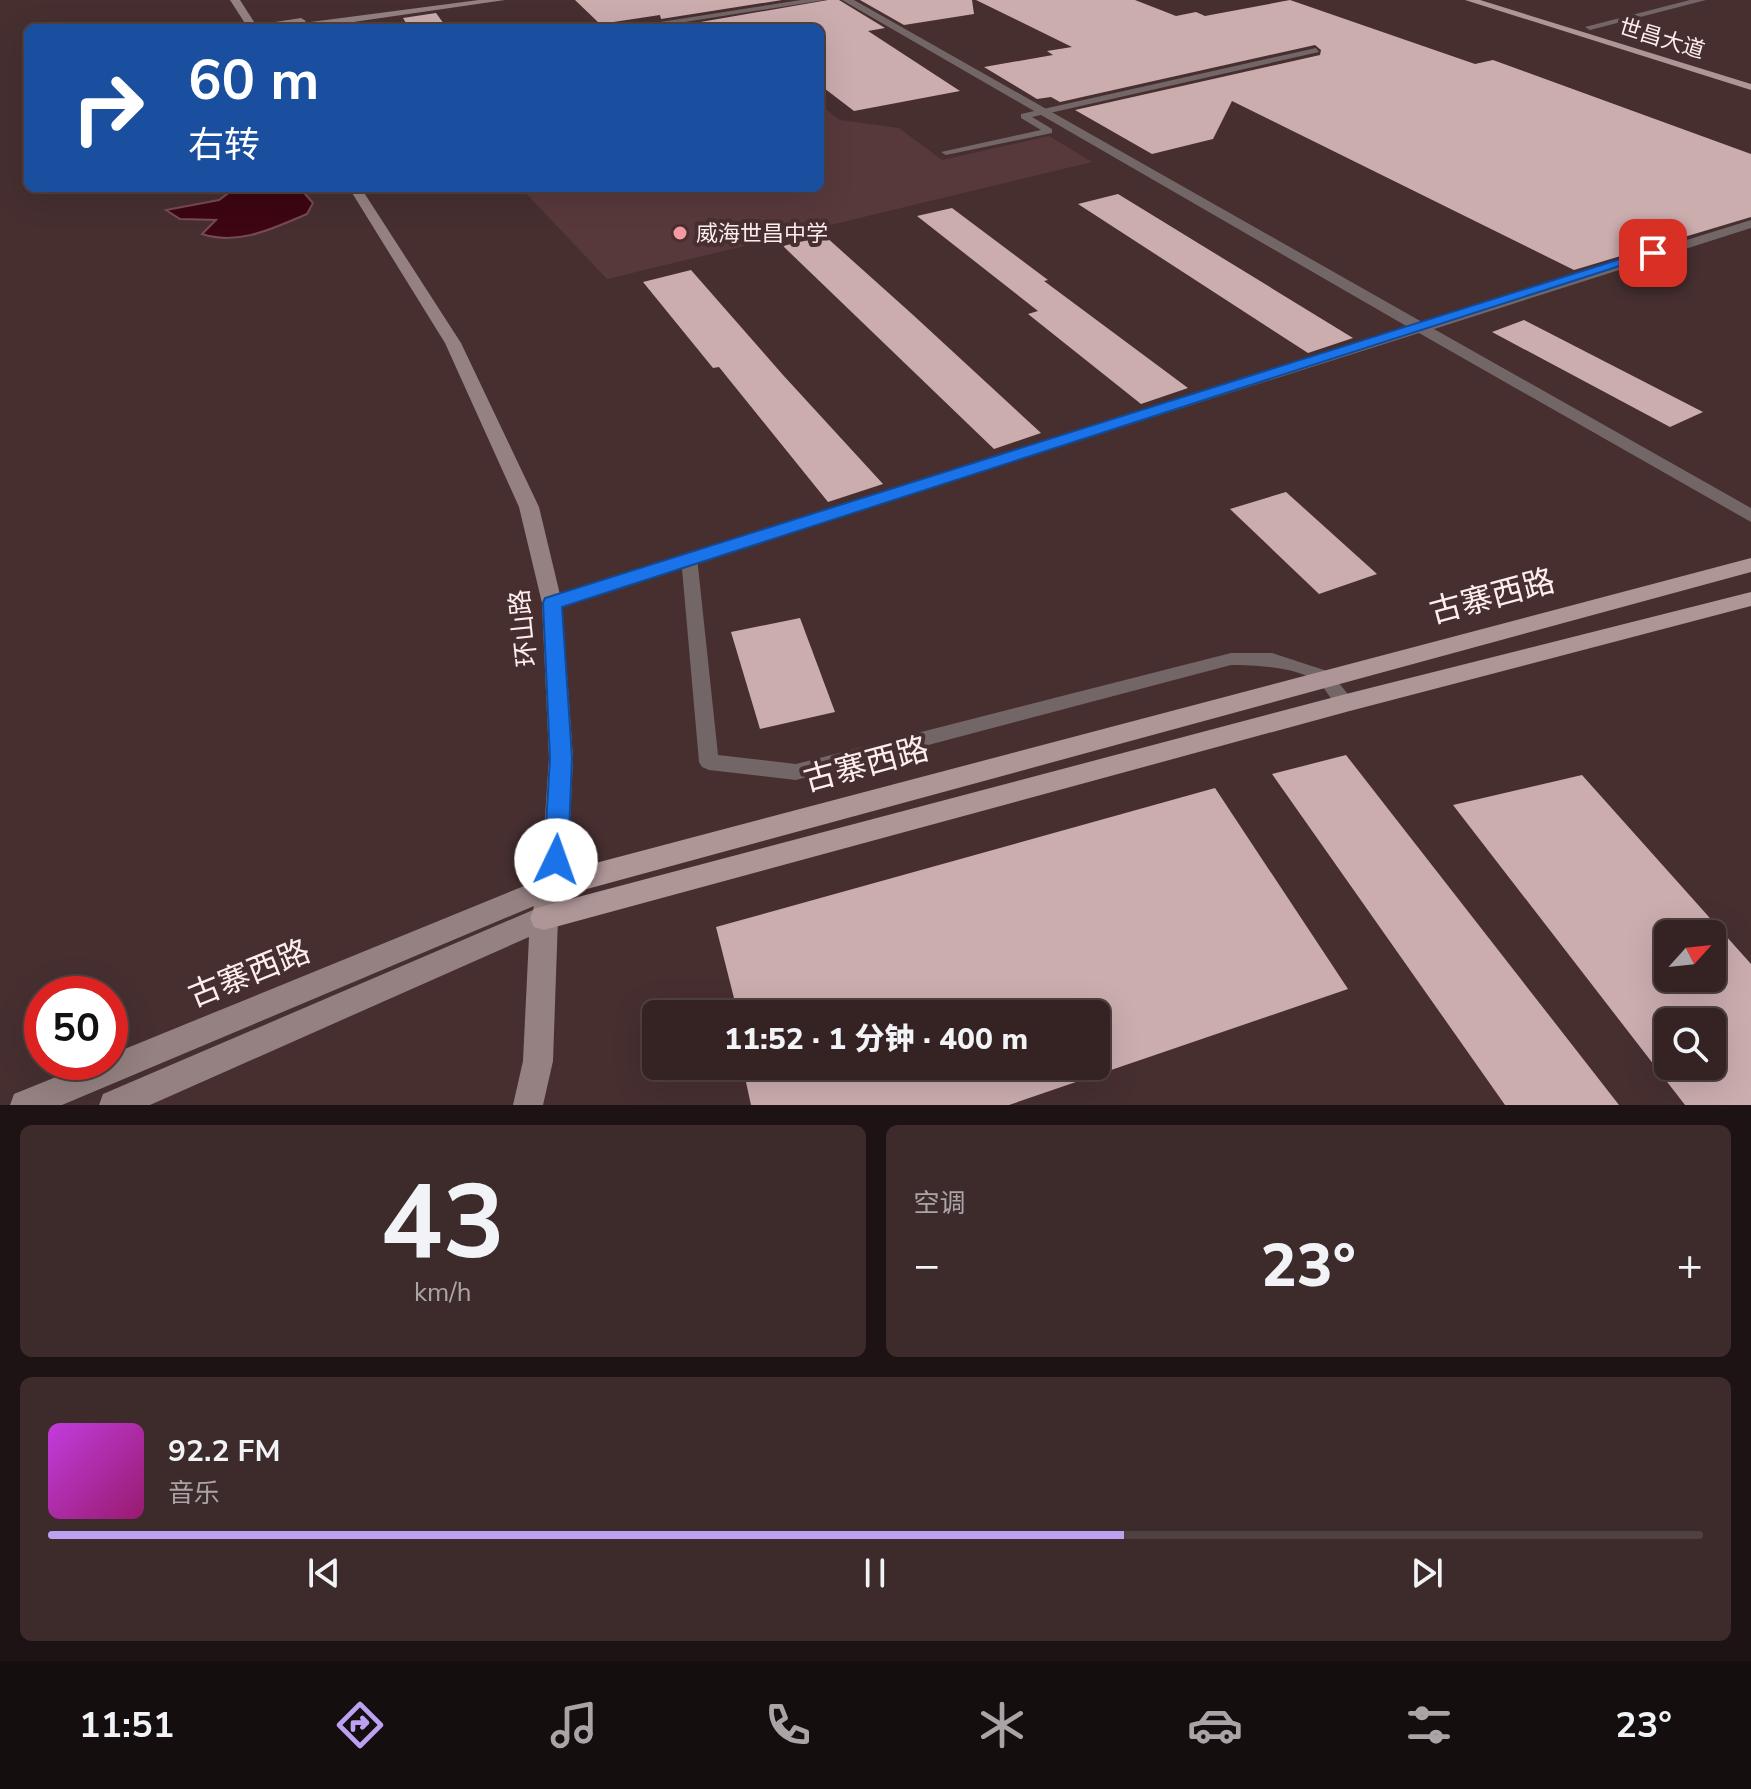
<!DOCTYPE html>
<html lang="zh">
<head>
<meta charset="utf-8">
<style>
  body { margin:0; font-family:"Nunito Sans","Noto Sans SC",sans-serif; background:#3d2b2c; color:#f1f3f6; height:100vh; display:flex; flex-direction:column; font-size:30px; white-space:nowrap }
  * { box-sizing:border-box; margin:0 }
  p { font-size:26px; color:#aaa4a6 }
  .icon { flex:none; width:44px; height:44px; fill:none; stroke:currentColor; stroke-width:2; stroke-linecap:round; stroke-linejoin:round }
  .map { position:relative; height:1105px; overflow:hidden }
  .drawer { display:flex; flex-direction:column; gap:20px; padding:20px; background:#1d1314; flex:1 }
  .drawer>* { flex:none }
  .guide { position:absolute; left:24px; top:24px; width:800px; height:168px; border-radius:12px; box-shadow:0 8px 32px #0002,0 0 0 2px #4f4041; background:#1a4fa0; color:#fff; overflow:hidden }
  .needle { width:52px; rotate:63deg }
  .tools { position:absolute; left:1654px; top:920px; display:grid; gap:16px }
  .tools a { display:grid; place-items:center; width:72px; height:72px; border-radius:12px; background:#352324; box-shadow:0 8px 32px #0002,0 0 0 2px #4f4041; font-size:40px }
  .speed { position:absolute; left:24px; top:976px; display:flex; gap:16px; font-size:40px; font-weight:700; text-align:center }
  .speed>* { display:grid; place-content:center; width:104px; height:104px; border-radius:50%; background:#352324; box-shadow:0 8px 32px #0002,0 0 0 2px #4f4041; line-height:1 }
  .speed .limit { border:12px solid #d22; background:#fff; color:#111 }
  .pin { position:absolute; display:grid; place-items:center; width:68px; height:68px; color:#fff; margin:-34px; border-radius:16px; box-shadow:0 4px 12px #0006 }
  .me { position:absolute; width:88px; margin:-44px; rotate:3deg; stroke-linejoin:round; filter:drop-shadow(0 0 6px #0008) }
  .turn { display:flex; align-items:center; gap:28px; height:168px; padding:0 32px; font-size:36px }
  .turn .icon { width:104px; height:104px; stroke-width:2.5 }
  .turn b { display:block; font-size:56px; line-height:68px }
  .big { font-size:60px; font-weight:800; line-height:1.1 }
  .drawer .card { flex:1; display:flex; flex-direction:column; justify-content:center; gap:12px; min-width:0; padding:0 28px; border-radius:12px; background:#3d2b2c }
  .drawer .dial { align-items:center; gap:0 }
  .dial b { font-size:104px; line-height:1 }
  .song { display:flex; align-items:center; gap:24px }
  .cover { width:96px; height:96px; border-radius:12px; background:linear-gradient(135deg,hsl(290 70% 55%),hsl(320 70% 35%)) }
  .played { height:8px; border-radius:4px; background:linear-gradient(90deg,#bca0f2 65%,#4f4041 65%) }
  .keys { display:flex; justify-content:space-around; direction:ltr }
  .heat { display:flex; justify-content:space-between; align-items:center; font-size:44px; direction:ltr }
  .drawer .tiles { flex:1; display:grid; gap:20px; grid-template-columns:1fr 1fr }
  .card:last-child { grid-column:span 2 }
  .trip { position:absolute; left:642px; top:1000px; width:468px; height:80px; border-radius:12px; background:#352324; box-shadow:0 8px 32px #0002,0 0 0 2px #4f4041; font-weight:800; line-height:80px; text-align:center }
  .tab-bar { display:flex; height:128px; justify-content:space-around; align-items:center; background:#150e0e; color:#aaa4a6 }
  .tab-bar .icon { width:56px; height:56px }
  .tab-bar .active { color:#bca0f2 }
  .tab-bar b { font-size:36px; color:#f1f3f6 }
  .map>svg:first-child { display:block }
  .built { fill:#58393b }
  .water { fill:#3d0611; stroke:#774b53; stroke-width:2 }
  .building { fill:#cbadae; fill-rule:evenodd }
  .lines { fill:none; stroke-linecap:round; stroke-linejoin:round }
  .lane { fill:#736667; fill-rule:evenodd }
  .street { fill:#736667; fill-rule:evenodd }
  .secondary { fill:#958182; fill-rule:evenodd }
  .primary { fill:#ae9596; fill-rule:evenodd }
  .route { fill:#1a73e8; stroke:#114b97; stroke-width:2 }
  .poi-dot { fill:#f49aa0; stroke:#472f30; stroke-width:3 }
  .labels { text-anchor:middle; stroke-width:8; stroke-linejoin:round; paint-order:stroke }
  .far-street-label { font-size:22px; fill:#fdeded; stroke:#472f30 }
  .far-poi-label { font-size:22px; fill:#fdeded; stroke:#472f30; text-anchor:start }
  .street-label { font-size:26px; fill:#fdeded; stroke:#472f30 }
  .near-street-label { font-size:32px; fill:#fdeded; stroke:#472f30 }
</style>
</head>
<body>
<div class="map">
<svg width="1751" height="1105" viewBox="0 0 1751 1105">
  <rect width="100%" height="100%" fill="#472f30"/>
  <path class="built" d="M820,105L840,120L899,128L942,160L1049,136L1092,162L607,279L521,188H820Z"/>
  <path class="water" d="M235,188H300L313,203L307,214C274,228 238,246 202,234L216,220L180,219L166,210L219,200Z"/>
  <g class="building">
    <path d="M575,0H782L661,19L660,15L600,24Z"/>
    <path d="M828,0H839L885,28L868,31L960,91L854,111L820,85V28H666Z"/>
    <path d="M860,0H972L974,14L904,25Z"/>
    <path d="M976,0H1135L1176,16L1196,12L1205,16L1290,0L1475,64L1493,60L1751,154V217L1574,270L1232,101L1213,139L1152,154L1075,110L1320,55L1321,50L1315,45L1060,102L1051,97L1037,99L984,67L1053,55L1047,51L1072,47Z"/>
    <path d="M436,13L447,28H409L403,18Z"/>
    <path d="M1118,194L1353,338L1308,353L1078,204Z"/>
    <path d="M952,208L1048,280L1044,281L1188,388L1141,404L1028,314L1038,311L917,216Z"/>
    <path d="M825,236L912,314L1041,433L994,449L783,246Z"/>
    <path d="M691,270L783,375L883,484L828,502L719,367L713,368L643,282Z"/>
    <path d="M1524,320L1703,412L1670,427L1492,332Z"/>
    <path d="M1286,492L1377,574L1319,594L1230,509Z"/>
    <path d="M800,618L835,712L760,729L731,632Z"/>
    <path d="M1346,755L1619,1105H1505L1272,774Z"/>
    <path d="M1582,775L1751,964V1105H1685L1453,805ZM1668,934H1712V978H1668ZM1668,1022H1712V1066H1668Z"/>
    <path d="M1215,788L1348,989L1009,1105H751L744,1073L767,1066H1096V1014H838L836,999L785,1014H738L716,927Z"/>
  </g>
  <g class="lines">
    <g class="lane">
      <path d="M1316,48L1319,52L1032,117L1052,129V133L946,155L941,152L1041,130L1021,118V114Z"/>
      <path d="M689,552L697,557L718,755L796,764L1231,653H1272L1330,672L1355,703L1352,708C1335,713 1330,693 1319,683C1299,667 1256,665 1231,665L796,780L709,770L702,767L699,762L681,557Z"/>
    </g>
    <g class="street">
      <path d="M801,0H825L647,28H622Z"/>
      <path d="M842,0H854L1422,322L1751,220V228L1434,329L1751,508V522L1419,333L696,562L559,608H545L542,603L545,598L1408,327Z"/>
      <path d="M1690,0H1706L1590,30L1585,27Z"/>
    </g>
    <g class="secondary">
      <path d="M230,0H240L256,25L301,18L306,21L303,23L479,0H505L312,28H248Z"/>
      <path d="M349,188H361L461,343L539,507L562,603L573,758L567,886L558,918L553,1061L543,1105H513L523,1061L529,937L150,1105H99L103,1094L533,910L534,906L62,1105H10L14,1094L93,1062H110V1055L541,879L549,758L542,603L519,507L445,343Z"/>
    </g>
    <g class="primary">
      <path d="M1465,0H1480L1751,84V90Z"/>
      <path d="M1751,558V572L554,898L545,894L541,886L545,878L554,874Z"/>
      <path d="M1751,592V606L1346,712L544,930L534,927L530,918L534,909L544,906L1346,694Z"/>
    </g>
  </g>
  <path class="route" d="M1649,250L1660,253L562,607L572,758L568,860L564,868L556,871L547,868L544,860L550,758L543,603L545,598Z"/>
  <circle class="poi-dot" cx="680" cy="233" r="8"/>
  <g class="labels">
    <g class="far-street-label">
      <text transform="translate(1662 38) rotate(17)" y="8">世昌大道</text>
    </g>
    <g class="far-poi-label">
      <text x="696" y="241">威海世昌中学</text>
    </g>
    <g class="street-label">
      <text transform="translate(523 628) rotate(-96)" y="9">环山路</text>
    </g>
    <g class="near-street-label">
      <text transform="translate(1492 596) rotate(-15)" y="11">古寨西路</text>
      <text transform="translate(866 764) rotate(-15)" y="11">古寨西路</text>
      <text transform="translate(249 973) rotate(-22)" y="11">古寨西路</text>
    </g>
  </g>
</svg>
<div class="tools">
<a><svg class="needle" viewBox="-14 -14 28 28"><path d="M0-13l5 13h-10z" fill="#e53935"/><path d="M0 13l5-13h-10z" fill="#aaa4a6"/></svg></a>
<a><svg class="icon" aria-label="search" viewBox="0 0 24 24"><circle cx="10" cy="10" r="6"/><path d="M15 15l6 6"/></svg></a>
</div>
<div class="speed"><div class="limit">50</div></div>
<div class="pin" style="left:1653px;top:253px;background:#d93025"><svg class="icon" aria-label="arrive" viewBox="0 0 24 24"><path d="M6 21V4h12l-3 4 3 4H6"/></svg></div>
<svg class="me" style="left:556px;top:860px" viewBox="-20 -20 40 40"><circle r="19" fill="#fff"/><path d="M0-13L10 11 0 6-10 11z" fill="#1a73e8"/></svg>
<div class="trip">11:52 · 1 分钟 · 400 m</div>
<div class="guide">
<div class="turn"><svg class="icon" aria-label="right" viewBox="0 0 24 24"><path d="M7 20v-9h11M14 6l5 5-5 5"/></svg><div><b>60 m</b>右转</div></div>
</div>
</div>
<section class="drawer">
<div class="tiles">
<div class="card dial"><b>43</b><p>km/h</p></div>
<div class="card"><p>空调</p>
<div class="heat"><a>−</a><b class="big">23°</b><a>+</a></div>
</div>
<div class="card">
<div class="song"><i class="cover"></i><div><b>92.2 FM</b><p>音乐</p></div></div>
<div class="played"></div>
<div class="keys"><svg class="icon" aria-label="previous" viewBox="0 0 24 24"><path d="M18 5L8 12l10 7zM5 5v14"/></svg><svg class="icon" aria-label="pause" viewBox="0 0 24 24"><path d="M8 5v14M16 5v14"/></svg><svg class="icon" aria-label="next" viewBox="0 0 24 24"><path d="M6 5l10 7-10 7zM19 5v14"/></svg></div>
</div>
</div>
</section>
<nav class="tab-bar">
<b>11:51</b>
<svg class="icon active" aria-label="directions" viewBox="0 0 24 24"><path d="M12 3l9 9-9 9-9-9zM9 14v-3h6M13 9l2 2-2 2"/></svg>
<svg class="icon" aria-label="music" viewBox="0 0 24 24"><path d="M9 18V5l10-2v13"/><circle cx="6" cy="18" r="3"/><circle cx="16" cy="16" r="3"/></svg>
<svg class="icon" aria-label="phone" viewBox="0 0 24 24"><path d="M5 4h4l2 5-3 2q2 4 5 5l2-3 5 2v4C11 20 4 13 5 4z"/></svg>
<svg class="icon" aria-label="climate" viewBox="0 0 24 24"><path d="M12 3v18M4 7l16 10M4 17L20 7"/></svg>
<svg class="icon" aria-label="car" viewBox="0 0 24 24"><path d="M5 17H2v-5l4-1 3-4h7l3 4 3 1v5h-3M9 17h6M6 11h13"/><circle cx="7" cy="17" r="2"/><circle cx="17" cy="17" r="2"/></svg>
<svg class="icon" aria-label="filters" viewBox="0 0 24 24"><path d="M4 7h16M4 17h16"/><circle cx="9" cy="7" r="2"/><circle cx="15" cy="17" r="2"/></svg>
<b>23°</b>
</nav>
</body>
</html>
